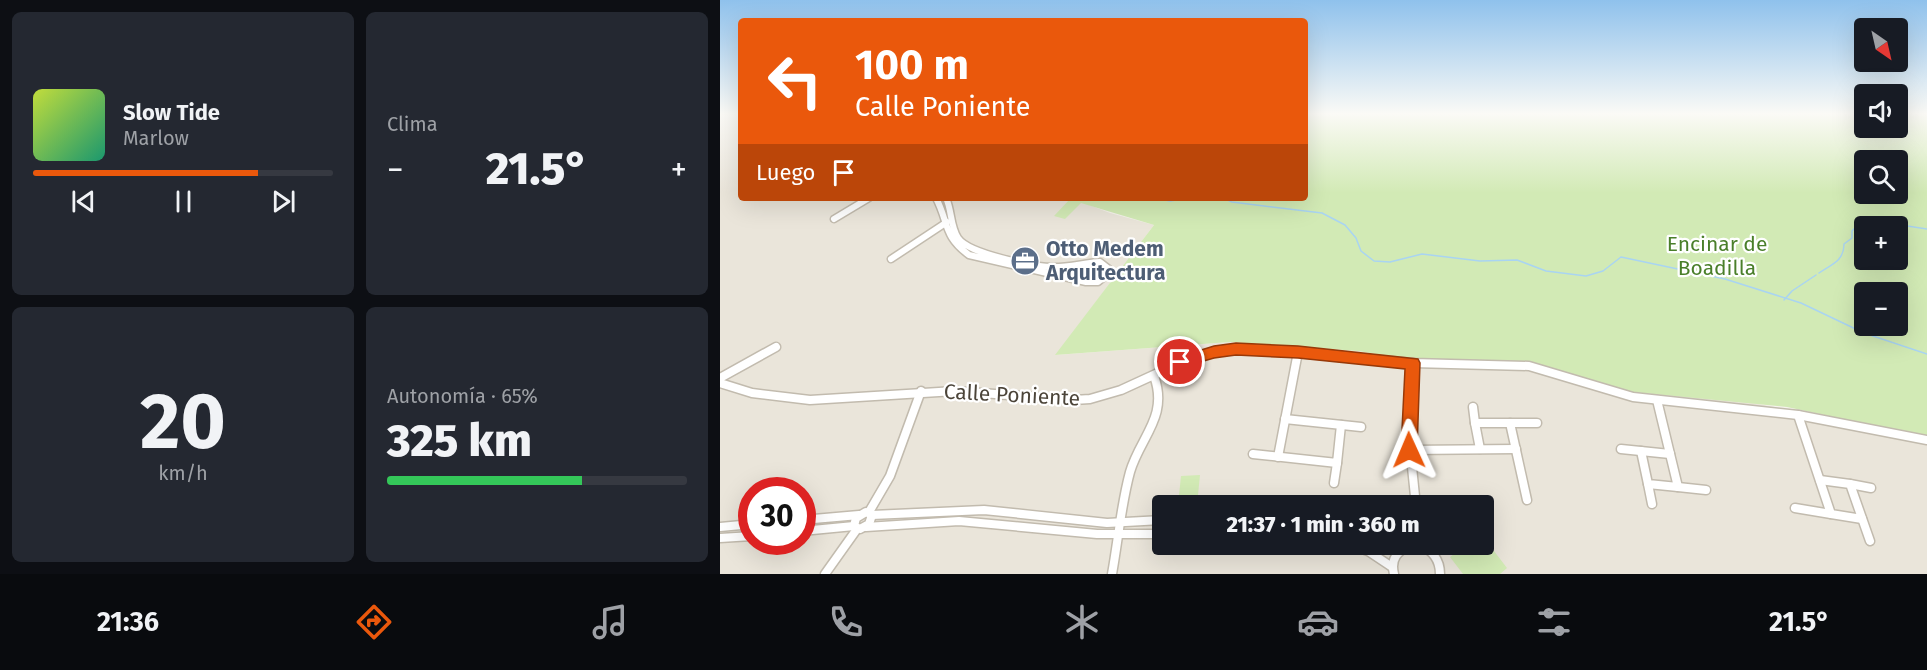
<!DOCTYPE html>
<html lang="es">
<head>
<meta charset="utf-8">
<style>
  body { margin:0; font-family:"Fira Sans",sans-serif; background:#242831; color:#f1f3f6; height:100vh; display:flex; flex-direction:column; font-size:22px; white-space:nowrap }
  * { box-sizing:border-box; margin:0 }
  p { font-size:20px; color:#9ea1a6 }
  .icon { flex:none; width:33px; height:33px; fill:none; stroke:currentColor; stroke-width:2; stroke-linecap:round; stroke-linejoin:round }
  .map { position:relative; flex:1; overflow:hidden }
  .panel { display:flex; flex-direction:column; gap:12px; padding:12px; background:#0d0f14; width:720px }
  .panel>* { flex:none }
  .hud { position:absolute; left:18px; top:18px; width:570px; height:183px; border-radius:6px; box-shadow:0 6px 24px #0002; background:#ea580c; color:#fff; overflow:hidden }
  .needle { width:39px; rotate:146deg }
  .buttons { position:absolute; left:1134px; top:18px; display:grid; gap:12px }
  .buttons a { display:grid; place-items:center; width:54px; height:54px; border-radius:6px; background:#171b24; box-shadow:0 6px 24px #0002; font-size:30px }
  .speed { position:absolute; left:18px; top:477px; display:flex; gap:12px; font-size:30px; font-weight:700; text-align:center }
  .speed>* { display:grid; place-content:center; width:78px; height:78px; border-radius:50%; background:#171b24; box-shadow:0 6px 24px #0002; line-height:1 }
  .speed .limit { border:9px solid #d22; background:#fff; color:#111 }
  .pin { position:absolute; display:grid; place-items:center; width:51px; height:51px; color:#fff; margin:-26px; border:3px solid #fff; border-radius:50%; box-shadow:0 2px 6px #0007 }
  .me { position:absolute; width:66px; margin:-33px; rotate:359deg; stroke-linejoin:round; filter:drop-shadow(0 0 4px #0008) }
  .turn { display:flex; align-items:center; gap:21px; height:126px; padding:0 18px; font-size:27px }
  .turn .icon { width:78px; height:78px; stroke-width:2.5 }
  .turn b { display:block; font-size:42px; line-height:51px }
  .then { display:flex; align-items:center; height:57px; padding:0 18px; background:#0003; gap:12px; font-size:22px }
  .big { font-size:45px; font-weight:800; line-height:1.1 }
  .panel .card { flex:1; display:flex; flex-direction:column; justify-content:center; gap:9px; min-width:0; padding:0 21px; border-radius:9px; background:#242831 }
  .panel .dial { align-items:center; gap:0 }
  .dial b { font-size:78px; line-height:1 }
  .song { display:flex; align-items:center; gap:18px }
  .cover { width:72px; height:72px; border-radius:9px; background:linear-gradient(135deg,hsl(70 70% 55%),hsl(160 70% 35%)) }
  .played { height:6px; border-radius:3px; background:linear-gradient(90deg,#ea580c 75%,#363941 75%) }
  .keys { display:flex; justify-content:space-around; direction:ltr }
  .heat { display:flex; justify-content:space-between; align-items:center; font-size:33px; direction:ltr }
  .charge { height:9px; border-radius:4px; background:linear-gradient(90deg,#34c759 65%,#363941 0) }
  .panel .tiles { flex:1; display:grid; gap:12px; grid-template-columns:repeat(2,1fr) }
  .trip { position:absolute; left:432px; top:495px; width:342px; height:60px; border-radius:6px; background:#171b24; box-shadow:0 6px 24px #0002; font-weight:800; line-height:60px; text-align:center }
  .dock { display:flex; height:96px; justify-content:space-around; align-items:center; background:#090b0e; color:#9ea1a6 }
  .dock .icon { width:42px; height:42px }
  .dock .active { color:#ea580c }
  .dock b { font-size:27px; color:#f1f3f6 }
  main { display:flex; flex:1; min-height:0 }
  .map>svg:first-child { display:block }
  .residential { fill:#eae5da; fill-rule:evenodd }
  .green { fill:#d2eab5; fill-rule:evenodd }
  .lines { fill:none; stroke-linecap:round; stroke-linejoin:round }
  .stream { stroke:#a9d4f2; stroke-width:1.5 }
  .street-far1-casing { stroke:#c2bbae; stroke-width:9 }
  .street-casing { stroke:#c2bbae; stroke-width:11 }
  .street-far1 { stroke:#fff; stroke-width:6 }
  .street { stroke:#fff; stroke-width:8 }
  .route { fill:#ea580c; stroke:#983908; stroke-width:1.5 }
  .labels { text-anchor:middle; stroke-width:4.5; stroke-linejoin:round; paint-order:stroke }
  .park-label { font-size:21px; fill:#4a7f2a; stroke:#fff }
  .service-label { font-size:21px; font-weight:bold; fill:#4e5e75; stroke:#fff; text-anchor:start }
  .street-label { font-size:21px; fill:#4b4439; stroke:#fff }
</style>
</head>
<body>
<main>
<section class="panel">
<div class="tiles">
<div class="card">
<div class="song"><i class="cover"></i><div><b>Slow Tide</b><p>Marlow</p></div></div>
<div class="played"></div>
<div class="keys"><svg class="icon" aria-label="previous" viewBox="0 0 24 24"><path d="M18 5L8 12l10 7zM5 5v14"/></svg><svg class="icon" aria-label="pause" viewBox="0 0 24 24"><path d="M8 5v14M16 5v14"/></svg><svg class="icon" aria-label="next" viewBox="0 0 24 24"><path d="M6 5l10 7-10 7zM19 5v14"/></svg></div>
</div>
<div class="card"><p>Clima</p>
<div class="heat"><a>−</a><b class="big">21.5°</b><a>+</a></div>
</div>
<div class="card dial"><b>20</b><p>km/h</p></div>
<div class="card"><p>Autonomía · 65%</p><b class="big">325 km</b><div class="charge"></div></div>
</div>
</section>
<div class="map">
<svg width="1207" height="574" viewBox="0 0 1207 574">
  <rect width="100%" height="100%" fill="#f6f3ec"/>
  <path class="residential" d="M0,113H21V198H351L390,213L434,225L336,355L510,342L638,351L680,358L808,362L1207,435V574H0ZM32,490H82V542H32ZM442,506H764V544H442Z"/>
  <g class="green">
    <path d="M585,113H1144V128H1178V113H1207V437L1067,407L903,391L808,362L680,358L638,351L510,342L335,355L434,225L361,203L345,219L334,216L350,199L585,198ZM1144,160H1178V194H1144ZM1144,226H1178V260H1144ZM1144,292H1178V326H1144Z"/>
    <path d="M480,475L477,505H458L461,476Z"/>
    <path d="M764,538L787,568L780,574H743L730,557L747,545L764,544Z"/>
  </g>
  <g class="lines">
    <g class="stream">
      <path d="M434,198L450,201L469,198"/>
      <path d="M503,198L512,202L602,213L625,225L636,238L641,251L654,261L670,262L702,254L760,261L797,260L826,271L866,276L883,271L901,257L1005,279L1081,303L1144,333L1207,354"/>
      <path d="M1099,273C1112,264 1124,261 1124,244L1132,238V231L1140,223L1148,220L1207,229"/>
      <path d="M1064,300L1072,291L1096,275"/>
    </g>
    <g class="street-far1-casing">
      <g id="street-far1">
        <path d="M216,198C229,223 223,236 249,255L366,282H378L389,273V269L380,262C365,263 349,267 334,267C314,267 249,254 238,238C230,226 232,210 226,198"/>
        <path d="M114,219L149,198"/>
        <path d="M171,259L227,222"/>
      </g>
    </g>
    <g class="street-casing">
      <g id="street">
        <path d="M693,363L688,428L696,506"/>
        <path d="M0,378L56,347"/>
        <path d="M0,383L32,393L90,400L235,391L354,400L370,399L401,390L475,356L516,349L546,350L693,363L809,366L913,397L1078,415L1207,440"/>
        <path d="M753,407L755,423"/>
        <path d="M1078,415L1111,514L1142,519"/>
        <path d="M565,419L641,427"/>
        <path d="M790,423L807,500"/>
        <path d="M760,449L755,423H817"/>
        <path d="M901,449L950,454"/>
        <path d="M689,450L796,449"/>
        <path d="M921,451L928,484L958,487L937,400"/>
        <path d="M533,454L617,463L621,425"/>
        <path d="M558,457L578,352"/>
        <path d="M1100,480L1130,484L1150,541"/>
        <path d="M614,483L617,463"/>
        <path d="M928,484L932,504"/>
        <path d="M1130,484L1151,488"/>
        <path d="M958,487L986,490"/>
        <path d="M1075,508L1111,514"/>
        <path d="M146,512L152,515L149,524L140,529L134,526L136,518Z"/>
        <path d="M149,512L170,476L201,391"/>
        <path d="M152,515L264,510L387,523L442,520"/>
        <path d="M82,520L139,515"/>
        <path d="M0,527L32,524"/>
        <path d="M146,527L239,521L377,534H442"/>
        <path d="M82,531L134,526"/>
        <path d="M0,538L32,536"/>
        <path d="M628,544L648,551L672,567"/>
        <path d="M664,544L679,550"/>
        <path d="M700,544C712,551 720,559 720,574"/>
        <path d="M105,574L137,529"/>
        <path d="M392,574C398,541 401,505 410,472C420,437 449,417 434,376"/>
        <path d="M674,574C670,558 678,552 690,544"/>
      </g>
    </g>
    <use href="#street-far1" class="street-far1"/>
    <use href="#street" class="street"/>
  </g>
  <linearGradient id="sky" x2="0" y2="1"><stop stop-color="#8fc1ec"/><stop offset="0.59" stop-color="#fbfaf6"/><stop offset="1" stop-color="#fbfaf6" stop-opacity="0"/></linearGradient>
  <rect width="1207" height="193" fill="url(#sky)"/>
  <path class="route" d="M516,343L578,346L698,359L700,363L697,450L695,455L689,457L683,455L681,450L685,369L578,358L516,355L494,358L460,368L455,366L453,362L455,358L494,346Z"/>
  <defs>
    <g id="office-disc" transform="scale(1.5)"><circle r="9.5" fill="#5c6f8a" stroke="#fff"/><path d="M-6-3h4V-5.5h4V-3h4V5H-6ZM-1-4.5V-3h2v-1.5ZM-6 0V1H6V0Z" fill="#fff"/></g>
  </defs>
  <g fill-rule="evenodd">
    <use href="#office-disc" x="305" y="261"/>
  </g>
  <g class="labels">
    <g class="park-label">
      <text x="997" y="251">Encinar de<tspan x="997" dy="24">Boadilla</tspan></text>
    </g>
    <g class="service-label">
      <text x="326" y="256">Otto Medem<tspan x="326" dy="24">Arquitectura</tspan></text>
    </g>
    <g class="street-label">
      <text transform="translate(292 395) rotate(3)" y="7">Calle Poniente</text>
    </g>
  </g>
</svg>
<div class="buttons">
<a><svg class="needle" viewBox="-14 -14 28 28"><path d="M0-13l5 13h-10z" fill="#e53935"/><path d="M0 13l5-13h-10z" fill="#9ea1a6"/></svg></a>
<a><svg class="icon" aria-label="sound" viewBox="0 0 24 24"><path d="M4 9h4l5-4v14l-5-4H4zM17 9q2 3 0 6"/></svg></a>
<a><svg class="icon" aria-label="search" viewBox="0 0 24 24"><circle cx="10" cy="10" r="6"/><path d="M15 15l6 6"/></svg></a>
<a>+</a>
<a>−</a>
</div>
<div class="speed"><div class="limit">30</div></div>
<div class="pin" style="left:460px;top:362px;background:#d93025"><svg class="icon" aria-label="arrive" viewBox="0 0 24 24"><path d="M6 21V4h12l-3 4 3 4H6"/></svg></div>
<svg class="me" style="left:689px;top:450px" viewBox="-20 -20 40 40"><path d="M0-17L14 15 0 8-14 15z" fill="#ea580c" stroke="#fff" stroke-width="4"/></svg>
<div class="trip">21:37 · 1 min · 360 m</div>
<div class="hud">
<div class="turn"><svg class="icon" aria-label="left" viewBox="0 0 24 24"><path d="M17 20v-9H6M10 6l-5 5 5 5"/></svg><div><b>100 m</b>Calle Poniente</div></div>
<div class="then">Luego<svg class="icon" aria-label="arrive" viewBox="0 0 24 24"><path d="M6 21V4h12l-3 4 3 4H6"/></svg></div>
</div>
</div>
</main>
<nav class="dock">
<b>21:36</b>
<svg class="icon active" aria-label="directions" viewBox="0 0 24 24"><path d="M12 3l9 9-9 9-9-9zM9 14v-3h6M13 9l2 2-2 2"/></svg>
<svg class="icon" aria-label="music" viewBox="0 0 24 24"><path d="M9 18V5l10-2v13"/><circle cx="6" cy="18" r="3"/><circle cx="16" cy="16" r="3"/></svg>
<svg class="icon" aria-label="phone" viewBox="0 0 24 24"><path d="M5 4h4l2 5-3 2q2 4 5 5l2-3 5 2v4C11 20 4 13 5 4z"/></svg>
<svg class="icon" aria-label="climate" viewBox="0 0 24 24"><path d="M12 3v18M4 7l16 10M4 17L20 7"/></svg>
<svg class="icon" aria-label="car" viewBox="0 0 24 24"><path d="M5 17H2v-5l4-1 3-4h7l3 4 3 1v5h-3M9 17h6M6 11h13"/><circle cx="7" cy="17" r="2"/><circle cx="17" cy="17" r="2"/></svg>
<svg class="icon" aria-label="filters" viewBox="0 0 24 24"><path d="M4 7h16M4 17h16"/><circle cx="9" cy="7" r="2"/><circle cx="15" cy="17" r="2"/></svg>
<b>21.5°</b>
</nav>
</body>
</html>
